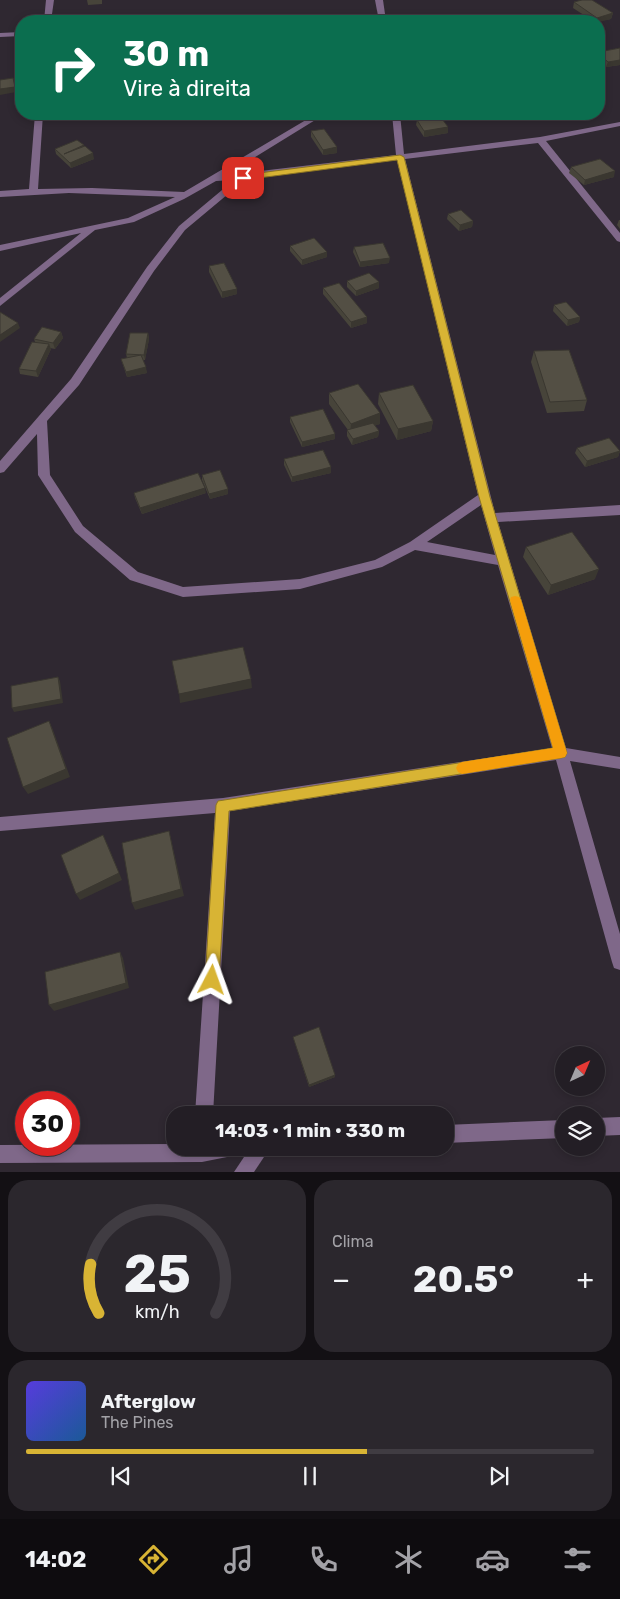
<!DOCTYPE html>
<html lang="pt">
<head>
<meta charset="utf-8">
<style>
  body { margin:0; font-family:Rubik,sans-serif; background:#2b272d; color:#f1f3f6; height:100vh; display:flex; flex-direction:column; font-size:19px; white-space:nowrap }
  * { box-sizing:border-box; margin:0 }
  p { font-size:16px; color:#a3a2a7 }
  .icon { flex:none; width:28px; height:28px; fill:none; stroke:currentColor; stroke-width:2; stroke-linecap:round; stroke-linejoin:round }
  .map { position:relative; height:1172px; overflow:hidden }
  .details { display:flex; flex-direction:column; gap:8px; padding:8px; background:#131014; flex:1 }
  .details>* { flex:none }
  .guide { position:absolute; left:15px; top:15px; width:590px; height:105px; border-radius:20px; box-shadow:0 2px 8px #0003,0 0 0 1px #403c42; background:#0b6e4f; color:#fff; overflow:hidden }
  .needle { width:32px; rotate:44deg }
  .buttons { position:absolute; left:555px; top:1046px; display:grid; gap:10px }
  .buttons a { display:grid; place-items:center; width:50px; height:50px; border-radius:50%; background:#231e25; box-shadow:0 2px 8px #0003,0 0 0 1px #403c42; font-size:25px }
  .speed { position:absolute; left:15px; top:1091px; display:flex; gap:10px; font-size:25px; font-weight:700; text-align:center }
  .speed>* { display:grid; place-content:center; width:65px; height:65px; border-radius:50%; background:#231e25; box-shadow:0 2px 8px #0003,0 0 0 1px #403c42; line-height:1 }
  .speed .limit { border:8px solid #d22; background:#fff; color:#111 }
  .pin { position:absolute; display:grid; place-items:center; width:42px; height:42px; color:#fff; margin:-21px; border-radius:10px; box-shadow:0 2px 8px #0006 }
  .me { position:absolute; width:55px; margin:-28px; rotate:4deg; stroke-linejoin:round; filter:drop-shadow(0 0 4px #0008) }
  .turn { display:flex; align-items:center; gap:18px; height:105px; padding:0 25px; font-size:22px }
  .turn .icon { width:65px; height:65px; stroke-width:2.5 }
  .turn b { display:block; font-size:35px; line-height:42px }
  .big { font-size:38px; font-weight:700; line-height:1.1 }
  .details .widget { flex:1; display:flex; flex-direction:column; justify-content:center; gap:8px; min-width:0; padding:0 18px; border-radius:20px; background:#2b272d }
  .details .dial { align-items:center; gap:0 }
  .dial svg { height:130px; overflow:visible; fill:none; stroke:#403c42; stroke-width:7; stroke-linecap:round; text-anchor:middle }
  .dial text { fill:#f1f3f6; stroke:none }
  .song { display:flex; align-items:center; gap:15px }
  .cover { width:60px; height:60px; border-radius:8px; background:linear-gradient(135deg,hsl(250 70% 55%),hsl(210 70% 35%)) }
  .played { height:5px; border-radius:2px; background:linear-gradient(90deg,#d8b434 60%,#403c42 60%) }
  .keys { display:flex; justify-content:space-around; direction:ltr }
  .heat { display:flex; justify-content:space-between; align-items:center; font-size:28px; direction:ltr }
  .details .tiles { flex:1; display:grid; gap:8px; grid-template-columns:1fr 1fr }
  .widget:last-child { grid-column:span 2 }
  .trip { position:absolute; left:166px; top:1106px; width:288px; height:50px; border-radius:20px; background:#231e25; box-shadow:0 2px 8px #0003,0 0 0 1px #403c42; font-weight:700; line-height:50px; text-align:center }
  .tabs { display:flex; height:80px; justify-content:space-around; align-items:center; background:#0e0c0f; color:#a3a2a7 }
  .tabs .icon { width:35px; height:35px }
  .tabs .current { color:#d8b434 }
  .tabs b { font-size:22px; color:#f1f3f6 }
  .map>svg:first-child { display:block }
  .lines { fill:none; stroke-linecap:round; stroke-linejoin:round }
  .minor { fill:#7f6889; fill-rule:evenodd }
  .wall { fill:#47443a }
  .shaded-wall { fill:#3a3730 }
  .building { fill:#534f44; stroke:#3a3730 }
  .route { fill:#d8b434; stroke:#8c7522 }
  .slow { fill:#f59e0b }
</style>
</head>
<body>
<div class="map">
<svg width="620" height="1172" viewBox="0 0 620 1172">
  <rect width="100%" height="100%" fill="#2f2831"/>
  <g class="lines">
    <g class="minor">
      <path d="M46,0H54L51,21H44Z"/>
      <path d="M375,0H383L386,21H379Z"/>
      <path d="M21,32V36L0,37V33Z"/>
      <path d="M35,114H43L38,189L92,188L184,192L316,114H325L226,175L396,155L392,114H400L404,154L540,137L620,122V126L546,141L620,233V242L617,241L538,143L405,159L495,513L620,505V515L498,522L566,748L620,757V769L570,761L620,934V970L614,968L612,962L556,760L230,811L213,1115H195L215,813L0,831V817L223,798L552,748L498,565L415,550L382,567L300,589L183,597L130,580L75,532L38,475L37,434L4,472L0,473V461L71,379L147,267L179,226L234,180L216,181L184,199L134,222L95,230L0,306V298L81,233L0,251V245L128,218L175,197L69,193L0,197V191L29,189ZM397,160L478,495L410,542L375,560L300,579L183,587L138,572L83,526L50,475L47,421L79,385L154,271L185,230L246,179ZM481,505L495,555L427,542Z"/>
      <path d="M620,1117V1135L596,1136V1118Z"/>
      <path d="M564,1120V1138L445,1143V1125Z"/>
      <path d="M175,1144V1148H245L242,1154L202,1162L0,1163V1145Z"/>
      <path d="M250,1148H270L254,1172H234Z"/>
    </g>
  </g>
  <g class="wall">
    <path d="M87,0H102V4L88,5Z"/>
    <path d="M574,2L613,13L611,19L599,21H593L573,8Z"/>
    <path d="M620,48V65L606,67L599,60V52Z"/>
    <path d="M417,120L448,133L424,137L416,125Z"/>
    <path d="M311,131L337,153L323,155L311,137Z"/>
    <path d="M85,146L94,159L71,168L56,154L55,149Z"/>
    <path d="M571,167L614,177L584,185L569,173Z"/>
    <path d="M448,214L473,221L472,227L459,231L447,219Z"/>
    <path d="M619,220H620V229L617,225Z"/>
    <path d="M290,246L327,257L302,265L290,251Z"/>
    <path d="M354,247L389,263L360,267L353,252Z"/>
    <path d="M209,266L237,294L222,298L209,272Z"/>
    <path d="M347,281L379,288L356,296L347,287Z"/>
    <path d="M323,288L367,317V323L351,328L323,294Z"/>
    <path d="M554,305L580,317L579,322L567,326L553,311Z"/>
    <path d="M61,332L63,338L55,349L50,348L51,349L38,377L20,374L19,369L35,342L34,339Z"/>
    <path d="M148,333L149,339L145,360H143L147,373L127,377L121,359L127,358L126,354Z"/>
    <path d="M534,351L587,400L584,411L547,413L531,362Z"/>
    <path d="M329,393L380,424L375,425L379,431L378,437L352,445L347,436V430H348L329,404Z"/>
    <path d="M379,393L433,421L431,431L397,440L378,404Z"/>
    <path d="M290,417L335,439L302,447L290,422Z"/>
    <path d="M577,448L620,451L618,457L585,467L575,453Z"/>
    <path d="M284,459L331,467V473L292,482L284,465Z"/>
    <path d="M202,475L228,489V494L210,499L202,480Z"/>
    <path d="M134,493H206L142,514L135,498Z"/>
    <path d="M526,547L595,579L548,595L523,557Z"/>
    <path d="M293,1037L335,1075V1077L309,1087Z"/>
  </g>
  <g class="shaded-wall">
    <path d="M613,13L611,19L599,22V21H596L597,18Z"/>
    <path d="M620,60V65L606,67L608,62Z"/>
    <path d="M15,87L16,92L0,95V89Z"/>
    <path d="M448,127V133L424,137V131Z"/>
    <path d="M337,147V153L323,155V150Z"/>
    <path d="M93,153L94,159L71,168L70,163Z"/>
    <path d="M615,171L614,177L584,185L585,180Z"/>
    <path d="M473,221L472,227L459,231L460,225Z"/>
    <path d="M327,252V257L302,265V260Z"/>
    <path d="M390,258L389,263L360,267V262Z"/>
    <path d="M379,282V288L356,296V291Z"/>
    <path d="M237,289V294L222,298V292Z"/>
    <path d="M367,317V323L351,328V322Z"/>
    <path d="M580,317L579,322L567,326L568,320Z"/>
    <path d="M18,323L20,328L0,342V335Z"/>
    <path d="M61,332L63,338L55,349L53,343Z"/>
    <path d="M148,333L149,339L145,360L144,355Z"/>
    <path d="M49,344L51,349L38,377L36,371Z"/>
    <path d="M146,367L147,373L127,377L126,372Z"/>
    <path d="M380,413V424L350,434L351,424Z"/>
    <path d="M433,421L431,431L397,440L398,429Z"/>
    <path d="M379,431L378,437L352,445L353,439Z"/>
    <path d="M335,434V439L302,447V442Z"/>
    <path d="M620,451L618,457L585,467L587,461Z"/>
    <path d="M331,467V473L292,482V477Z"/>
    <path d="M205,488L206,493L142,514L140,508Z"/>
    <path d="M228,489V494L210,499L209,494Z"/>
    <path d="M599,569L595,579L548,595L551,585Z"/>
    <path d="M58,677L60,681L63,703L14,712L12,708Z"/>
    <path d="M251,679L252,688L180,703L179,694Z"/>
    <path d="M49,721L53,730L70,777L28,794L23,787Z"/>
    <path d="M169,831L184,896L135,910L132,903Z"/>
    <path d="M107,843L122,880L80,900L76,894Z"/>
    <path d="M120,952L123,958L129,988L54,1011L49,1005Z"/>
    <path d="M335,1075V1077L309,1087V1085Z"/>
  </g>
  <g class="building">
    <path d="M582,0H592L613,13L597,18L574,2Z"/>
    <path d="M620,48V60L608,62L599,54V52Z"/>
    <path d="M13,78L15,87L0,89V80Z"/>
    <path d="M440,116L448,127L424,131L417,120Z"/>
    <path d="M324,129L337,147L323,150L311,131Z"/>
    <path d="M77,140L84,145L64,154L85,146L93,153L70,163L55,149Z"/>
    <path d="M600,159L615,171L585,180L571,167Z"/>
    <path d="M461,210L473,221L460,225L448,214Z"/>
    <path d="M314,238L327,252L302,260L290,246Z"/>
    <path d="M383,243L390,258L360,262L354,247Z"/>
    <path d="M224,263L237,289L222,292L209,266Z"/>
    <path d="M369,273L379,282L356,291L347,281Z"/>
    <path d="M339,283L367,317L351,322L323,288Z"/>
    <path d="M566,302L580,317L568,320L554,305Z"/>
    <path d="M0,312L18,323L0,335Z"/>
    <path d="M42,327L61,332L53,343L34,339Z"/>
    <path d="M130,333H148L144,355L126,354Z"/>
    <path d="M32,342L49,344L36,371L19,369Z"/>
    <path d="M569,350L587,400L550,402L534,351Z"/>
    <path d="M141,355L146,367L126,372L121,359Z"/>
    <path d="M358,384L380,413L351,424L329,393Z"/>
    <path d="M413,385L433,421L398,429L379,393Z"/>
    <path d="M323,409L335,434L302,442L290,417Z"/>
    <path d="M373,423L379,431L353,439L347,430Z"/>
    <path d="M609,438L620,451L587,461L577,448Z"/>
    <path d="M323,450L331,467L292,477L284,459Z"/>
    <path d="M220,470L228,489L209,494L202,475Z"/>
    <path d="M198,473L205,488L140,508L134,493Z"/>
    <path d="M572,532L599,569L551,585L526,547Z"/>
    <path d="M243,647L251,679L179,694L172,661Z"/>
    <path d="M58,677L61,699L12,708L11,686Z"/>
    <path d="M49,721L66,769L23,787L7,738Z"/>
    <path d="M169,831L181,889L132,903L122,843Z"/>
    <path d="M103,835L119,873L76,894L61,855Z"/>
    <path d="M120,952L126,983L49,1005L45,972Z"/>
    <path d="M319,1027L335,1075L309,1085L293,1037Z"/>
  </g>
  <path class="route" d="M400,155L404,157L490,497L567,753L565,757L561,758L229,811L219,980L217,985L212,987L207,985L205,980L216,805L218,801L553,748L479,497L397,160L243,180L239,178L243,175Z"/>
  <path class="slow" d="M515,596L519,597L521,600L567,753L565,757L561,758L462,774L458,772L456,768L458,764L462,762L553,748L510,600L511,597Z"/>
</svg>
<div class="buttons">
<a><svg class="needle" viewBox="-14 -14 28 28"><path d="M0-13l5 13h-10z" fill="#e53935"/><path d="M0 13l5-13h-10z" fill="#a3a2a7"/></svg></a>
<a><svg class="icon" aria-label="layers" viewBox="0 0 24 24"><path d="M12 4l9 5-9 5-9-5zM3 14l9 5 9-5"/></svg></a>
</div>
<div class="speed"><div class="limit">30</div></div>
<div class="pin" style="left:243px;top:178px;background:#d93025"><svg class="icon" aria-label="arrive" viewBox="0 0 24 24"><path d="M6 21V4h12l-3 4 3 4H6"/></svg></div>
<svg class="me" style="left:212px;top:980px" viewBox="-20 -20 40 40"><path d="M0-17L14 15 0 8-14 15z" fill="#d8b434" stroke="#fff" stroke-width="4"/></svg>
<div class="trip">14:03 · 1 min · 330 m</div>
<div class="guide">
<div class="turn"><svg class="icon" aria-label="right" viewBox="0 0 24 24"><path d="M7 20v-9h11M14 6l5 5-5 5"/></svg><div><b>30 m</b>Vire à direita</div></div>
</div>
</div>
<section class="details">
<div class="tiles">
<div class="widget dial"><svg viewBox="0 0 100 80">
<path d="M14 69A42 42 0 1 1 86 69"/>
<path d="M14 69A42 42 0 0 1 9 39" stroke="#d8b434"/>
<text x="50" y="56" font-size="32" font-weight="700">25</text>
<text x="50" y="72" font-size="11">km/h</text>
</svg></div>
<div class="widget"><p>Clima</p>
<div class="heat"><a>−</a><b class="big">20.5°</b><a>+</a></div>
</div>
<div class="widget">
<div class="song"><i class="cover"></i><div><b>Afterglow</b><p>The Pines</p></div></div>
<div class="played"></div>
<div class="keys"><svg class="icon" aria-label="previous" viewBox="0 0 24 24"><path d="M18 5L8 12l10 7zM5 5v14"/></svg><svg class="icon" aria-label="pause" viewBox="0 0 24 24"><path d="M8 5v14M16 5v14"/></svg><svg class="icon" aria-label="next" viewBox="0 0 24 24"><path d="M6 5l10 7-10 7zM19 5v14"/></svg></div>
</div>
</div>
</section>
<nav class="tabs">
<b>14:02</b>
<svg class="icon current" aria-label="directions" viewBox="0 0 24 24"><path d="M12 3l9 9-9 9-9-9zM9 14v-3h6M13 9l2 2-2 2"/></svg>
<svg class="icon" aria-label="music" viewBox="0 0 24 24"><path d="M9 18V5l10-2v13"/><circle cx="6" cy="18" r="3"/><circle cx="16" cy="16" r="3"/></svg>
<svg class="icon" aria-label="phone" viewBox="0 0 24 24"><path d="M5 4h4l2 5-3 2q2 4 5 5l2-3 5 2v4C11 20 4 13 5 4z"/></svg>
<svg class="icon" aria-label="climate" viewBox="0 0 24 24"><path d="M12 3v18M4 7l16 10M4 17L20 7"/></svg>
<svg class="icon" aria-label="car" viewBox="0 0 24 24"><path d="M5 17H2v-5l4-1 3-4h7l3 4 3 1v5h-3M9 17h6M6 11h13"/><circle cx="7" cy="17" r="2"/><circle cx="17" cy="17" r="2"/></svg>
<svg class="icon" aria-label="filters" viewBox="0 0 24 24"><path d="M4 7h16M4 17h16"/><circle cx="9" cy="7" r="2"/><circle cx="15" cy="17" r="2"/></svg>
</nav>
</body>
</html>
